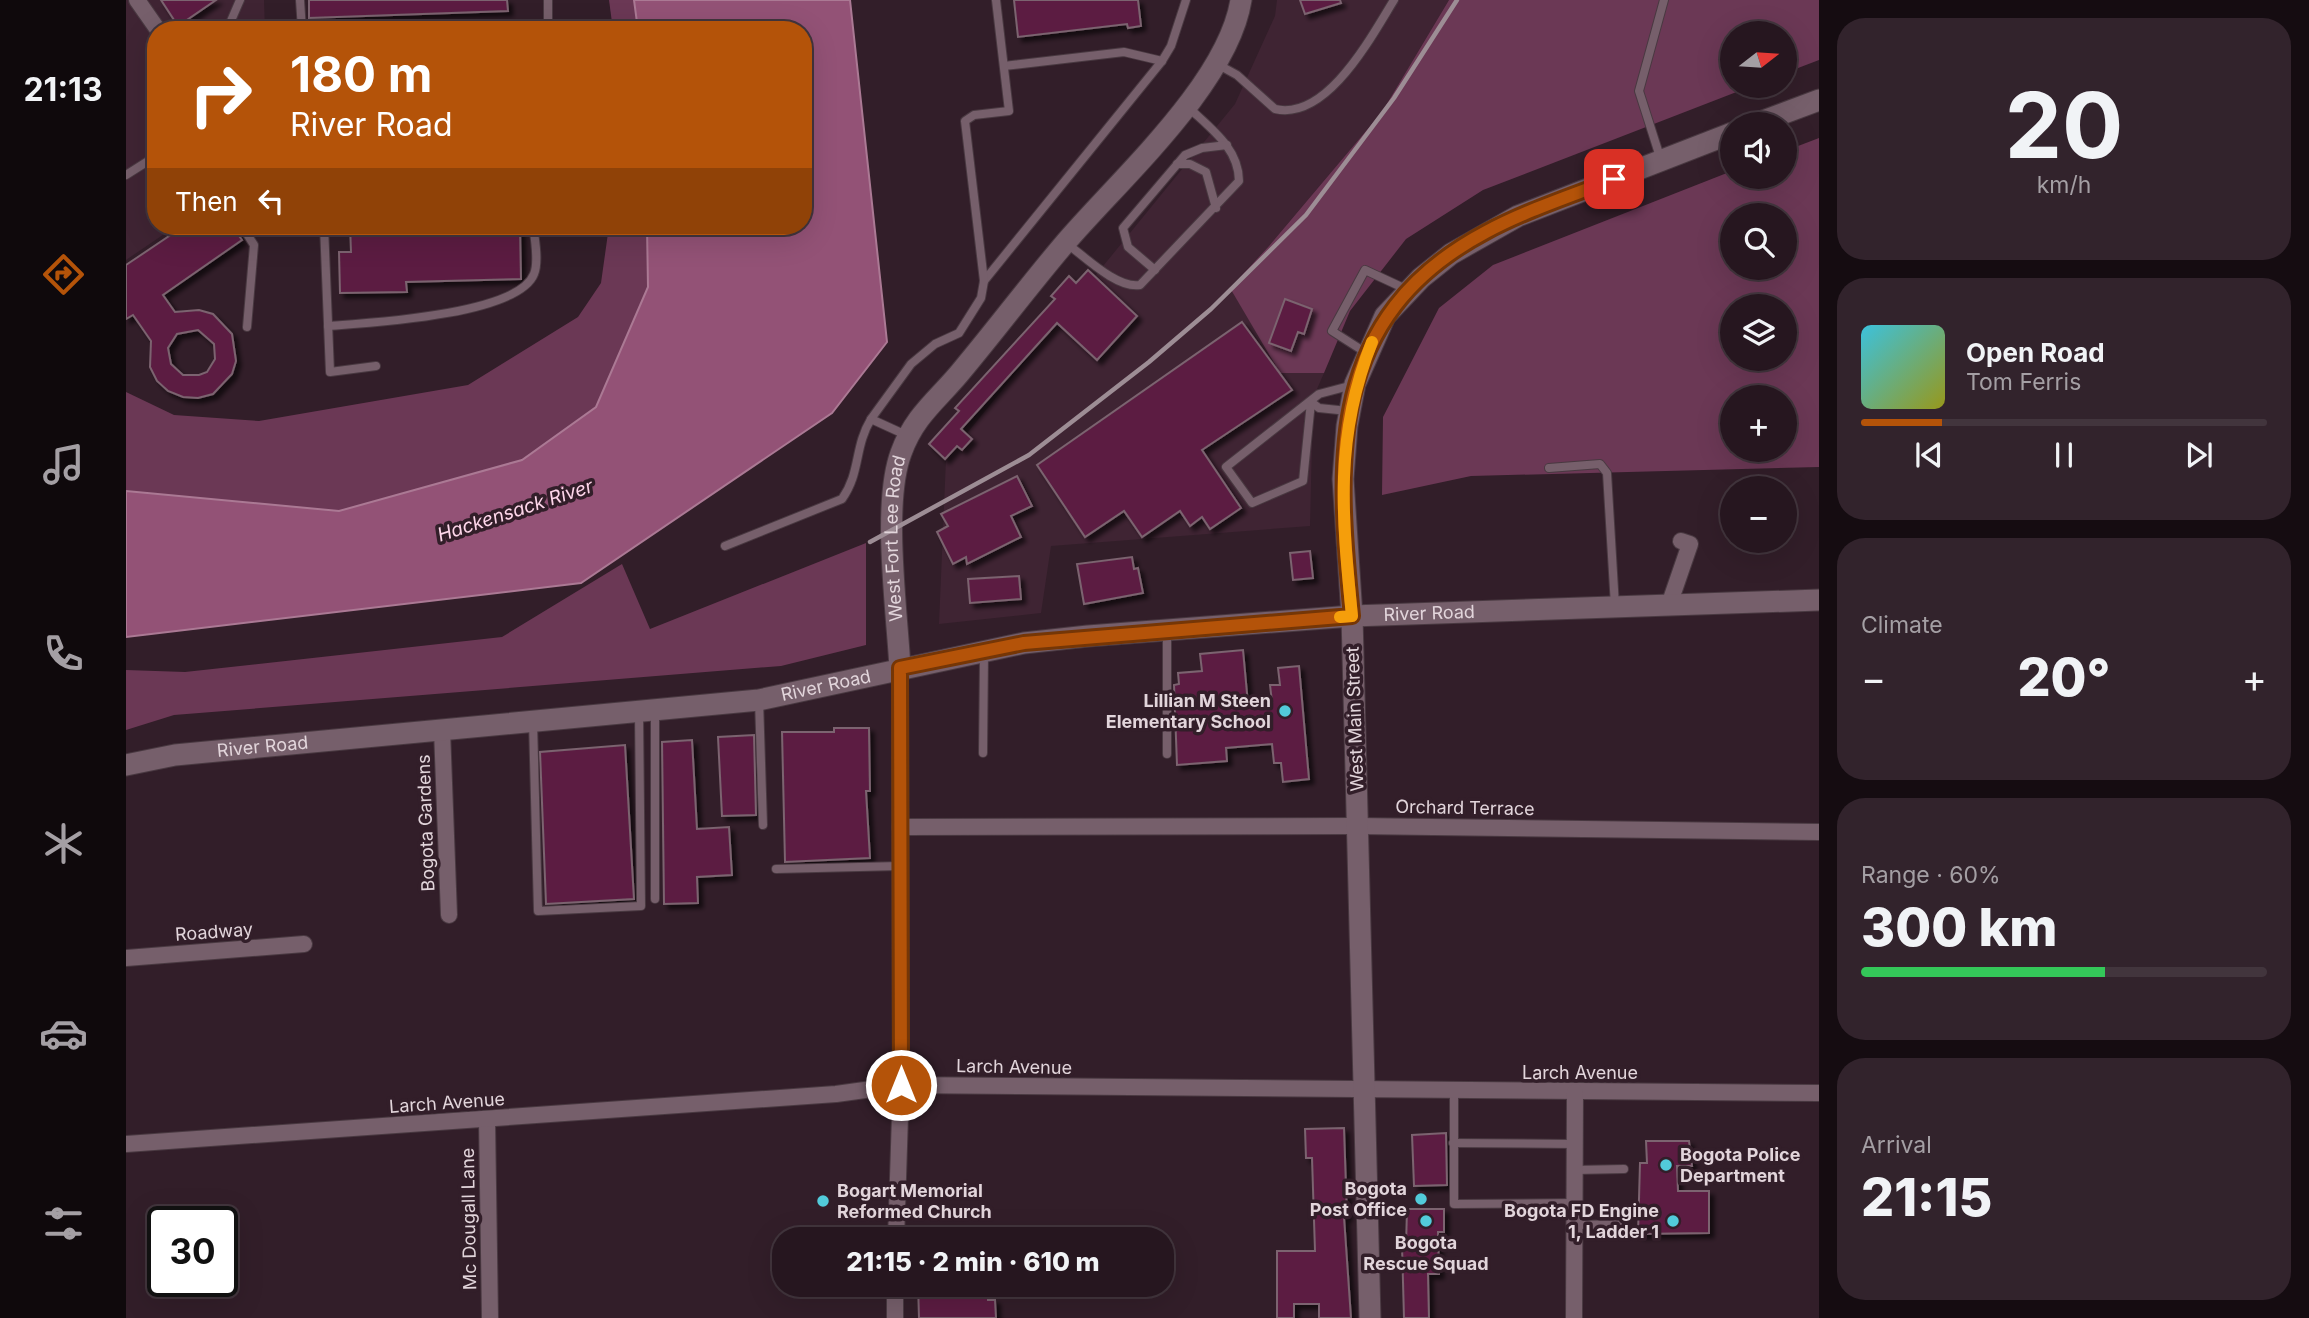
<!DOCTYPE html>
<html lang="en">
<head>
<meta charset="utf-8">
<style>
  body { margin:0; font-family:Inter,sans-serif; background:#32232c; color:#f1f3f6; height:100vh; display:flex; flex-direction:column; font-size:26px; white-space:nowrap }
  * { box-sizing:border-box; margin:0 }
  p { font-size:23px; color:#a49fa4 }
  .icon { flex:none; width:38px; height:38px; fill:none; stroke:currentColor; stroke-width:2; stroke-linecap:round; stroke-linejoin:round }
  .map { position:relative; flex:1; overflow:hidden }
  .side { display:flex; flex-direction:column; gap:18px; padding:18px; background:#150c11; width:490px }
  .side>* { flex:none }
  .hud { position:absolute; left:21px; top:21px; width:665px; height:214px; border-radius:28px; box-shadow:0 7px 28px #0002,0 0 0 2px #42353d; background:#b45309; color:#fff; overflow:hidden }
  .needle { width:46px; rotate:73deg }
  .controls { position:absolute; left:1594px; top:21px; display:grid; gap:14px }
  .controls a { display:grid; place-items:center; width:77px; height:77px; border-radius:50%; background:#26161f; box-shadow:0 7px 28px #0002,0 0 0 2px #42353d; font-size:35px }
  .speed { position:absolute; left:21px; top:1206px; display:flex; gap:14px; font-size:35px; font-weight:700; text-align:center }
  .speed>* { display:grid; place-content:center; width:91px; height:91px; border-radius:50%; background:#26161f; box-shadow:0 7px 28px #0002,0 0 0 2px #42353d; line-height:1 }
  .speed .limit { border:4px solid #111; border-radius:10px; background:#fff; color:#111 }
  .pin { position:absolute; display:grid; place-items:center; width:60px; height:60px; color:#fff; margin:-30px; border-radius:14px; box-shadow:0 4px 10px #0006 }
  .me { position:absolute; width:77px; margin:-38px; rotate:0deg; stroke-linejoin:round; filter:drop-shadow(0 0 5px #0008) }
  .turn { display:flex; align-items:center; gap:24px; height:147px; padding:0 28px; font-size:32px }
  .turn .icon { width:91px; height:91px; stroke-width:2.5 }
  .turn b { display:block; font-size:49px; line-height:60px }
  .then { display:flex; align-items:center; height:66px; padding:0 28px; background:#0003; gap:14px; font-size:26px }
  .big { font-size:52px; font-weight:800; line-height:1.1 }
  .side .widget { flex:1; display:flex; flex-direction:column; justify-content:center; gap:10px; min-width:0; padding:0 24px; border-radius:28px; background:#32232c }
  .side .dial { align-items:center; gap:0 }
  .dial b { font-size:91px; line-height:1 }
  .song { display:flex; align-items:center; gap:21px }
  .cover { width:84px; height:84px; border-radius:10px; background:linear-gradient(135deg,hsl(190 70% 55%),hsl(60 70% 35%)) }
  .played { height:7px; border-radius:4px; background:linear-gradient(90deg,#b45309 20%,#42353d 20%) }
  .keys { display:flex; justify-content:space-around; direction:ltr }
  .heat { display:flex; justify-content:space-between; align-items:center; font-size:38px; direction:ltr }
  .charge { height:10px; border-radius:5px; background:linear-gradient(90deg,#34c759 60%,#42353d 0) }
  .trip { position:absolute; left:646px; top:1227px; width:402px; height:70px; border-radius:28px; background:#26161f; box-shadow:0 7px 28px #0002,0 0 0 2px #42353d; font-weight:800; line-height:70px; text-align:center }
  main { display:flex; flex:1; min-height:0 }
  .menu { display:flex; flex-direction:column; width:126px; justify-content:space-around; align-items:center; background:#0f090c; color:#a49fa4 }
  .menu .icon { width:49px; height:49px }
  .menu .on { color:#b45309 }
  .menu b { font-size:32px; color:#f1f3f6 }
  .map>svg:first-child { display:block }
  .built { fill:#3f2433 }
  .green { fill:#6b3855; fill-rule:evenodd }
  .water { fill:#935276; stroke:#ab7994; stroke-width:2 }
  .building { fill:#5b1f43; stroke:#7b636f; stroke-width:2; fill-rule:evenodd; filter:url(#shadow) }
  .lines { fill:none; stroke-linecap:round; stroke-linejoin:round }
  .lane-casing { stroke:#493941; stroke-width:10 }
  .street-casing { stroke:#493941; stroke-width:18 }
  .secondary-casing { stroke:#493941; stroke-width:23 }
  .lane { stroke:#765f6b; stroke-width:8 }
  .street { stroke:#765f6b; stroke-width:16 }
  .secondary { stroke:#765f6b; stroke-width:21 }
  .rail { stroke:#9d8d95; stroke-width:4.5 }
  .route-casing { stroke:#753606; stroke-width:18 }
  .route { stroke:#b45309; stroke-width:12 }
  .slow { stroke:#f59e0b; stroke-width:12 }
  .poi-dot { fill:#52cbda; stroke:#321e29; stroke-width:2.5 }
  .labels { text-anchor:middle; stroke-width:7; stroke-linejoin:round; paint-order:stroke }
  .street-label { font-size:18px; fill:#e2d5db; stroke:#321e29 }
  .poi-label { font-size:18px; font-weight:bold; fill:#e2d5db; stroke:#321e29; text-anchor:end }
  .water-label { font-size:19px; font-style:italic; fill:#fed6ea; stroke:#321e29 }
</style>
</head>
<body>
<main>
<nav class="menu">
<b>21:13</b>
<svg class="icon on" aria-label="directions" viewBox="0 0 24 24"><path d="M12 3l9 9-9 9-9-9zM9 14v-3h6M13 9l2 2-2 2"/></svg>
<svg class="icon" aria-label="music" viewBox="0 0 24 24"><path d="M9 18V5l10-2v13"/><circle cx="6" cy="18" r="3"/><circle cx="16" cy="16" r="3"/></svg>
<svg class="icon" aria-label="phone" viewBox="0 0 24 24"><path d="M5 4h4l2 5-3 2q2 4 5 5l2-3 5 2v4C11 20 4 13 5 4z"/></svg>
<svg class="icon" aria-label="climate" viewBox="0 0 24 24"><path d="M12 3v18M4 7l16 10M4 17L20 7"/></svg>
<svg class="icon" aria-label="car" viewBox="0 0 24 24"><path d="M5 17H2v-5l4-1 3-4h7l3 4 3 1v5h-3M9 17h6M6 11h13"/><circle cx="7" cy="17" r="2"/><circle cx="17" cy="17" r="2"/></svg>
<svg class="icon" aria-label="filters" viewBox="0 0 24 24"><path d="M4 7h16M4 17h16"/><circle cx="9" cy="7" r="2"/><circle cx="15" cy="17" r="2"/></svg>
</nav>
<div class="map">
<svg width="1693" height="1318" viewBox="0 0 1693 1318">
  <defs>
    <filter id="shadow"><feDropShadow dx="4.5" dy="4.5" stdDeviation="2" flood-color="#0009"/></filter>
  </defs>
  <rect width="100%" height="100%" fill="#321e29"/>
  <g class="built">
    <path d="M0,0H138L139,30H30V226H50L0,260Z"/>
    <path d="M1151,0H1323L1256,112L1143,246L1104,287L1154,373H1198L1187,398L1184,526L925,546L915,613L813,624L820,459L1109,104L1149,16Z"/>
  </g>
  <g class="green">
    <path d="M483,0H508L512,30H487Z"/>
    <path d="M1323,0H1693V60L1659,73V33H1606V86H1626L1357,190L1280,239L1224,311L1198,373H1154L1104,288L1143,246L1256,112Z"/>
    <path d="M1693,138V467L1345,476L1256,495L1257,417L1313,308L1367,265L1606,171V177H1659V151ZM1606,215H1659V268H1606ZM1606,306H1659V359H1606ZM1606,397H1659V450H1606Z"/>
    <path d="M483,226H521L522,287L470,407L396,460L213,511L0,491V392L48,415L133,421L342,385L452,317L475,283Z"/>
    <path d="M740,543V645L655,666L48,715L0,730V670L59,672L376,637L496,564L524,629Z"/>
  </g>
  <path class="water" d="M508,0H724L761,342L706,413L455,583L0,637V491L213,511L396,460L470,407L522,287L521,226H677V30H512Z"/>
  <g class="building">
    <path d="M35,0H90L52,26Z"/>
    <path d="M183,0H381L382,11L183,18Z"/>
    <path d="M888,0H1012L1015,26L1002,28L1001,24L892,37Z"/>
    <path d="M1174,0H1214L1215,3L1179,14Z"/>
    <path d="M58,226H106L116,240L37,295L49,312L73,310L87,314L106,334L110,361L106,374L87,394L72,398L57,397L42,391L31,381L24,367L25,341L7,315L0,319V265ZM72,330L88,344L89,359L81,372L73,375H57L45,364L42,348L51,334Z"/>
    <path d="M224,226H394L395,279L280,282L281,292L214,293L213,252H225Z"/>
    <path d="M962,270L1011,316L971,360L931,323L835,429L846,439L836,450L831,446L819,459L803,444L833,411L829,408L929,299L925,296L943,276L950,283Z"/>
    <path d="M1159,299L1186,309L1178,334L1172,332L1165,351L1143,343Z"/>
    <path d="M1116,322L1166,390L1076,450L1115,508L1084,529L1076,517L1064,526L1054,511L1016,537L998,511L959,537L911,465Z"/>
    <path d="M891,476L906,506L885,516L895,537L841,564L840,557L827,564L811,532L822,526L815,514Z"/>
    <path d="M1184,551L1187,578L1167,580L1164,553Z"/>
    <path d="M1006,557L1008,569L1012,568L1017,593L958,604L951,564Z"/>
    <path d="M893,576L895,599L844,603L842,579Z"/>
    <path d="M1117,650L1122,704L1146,702L1144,685H1154L1152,668L1173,666L1183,779L1157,782L1155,763H1148L1146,744L1100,748L1101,761L1051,765L1048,685L1053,684L1052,673L1076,671L1074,654Z"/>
    <path d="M708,728H743L744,791H740L744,858L659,862L656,732H708Z"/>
    <path d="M628,735L630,815L596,816L592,737Z"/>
    <path d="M566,740L571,829L603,827L606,875L571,877L572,903L538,904L536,742Z"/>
    <path d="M499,745L508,899L420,904L414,752Z"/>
    <path d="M1218,1128L1221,1217H1218L1225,1318H1193V1304H1168V1318H1151V1251H1189L1186,1158H1180L1179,1129Z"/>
    <path d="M1320,1133L1321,1185L1288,1186L1286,1135Z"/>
    <path d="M1520,1141H1563L1566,1166H1551L1552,1191H1583V1233L1512,1234L1514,1163H1521Z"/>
    <path d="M1281,1209H1318V1232H1312L1313,1274H1302L1303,1318H1278L1276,1246H1280Z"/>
    <path d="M792,1284H845L846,1290L862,1289V1300H869L870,1318H793Z"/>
  </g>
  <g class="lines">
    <g class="lane-casing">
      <g id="lane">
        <path d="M174,0L176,30"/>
        <path d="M422,0V30"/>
        <path d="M101,30L114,0"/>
        <path d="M1091,64L1111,75L1149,109C1201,121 1245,37 1268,0"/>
        <path d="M878,66L998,52L1036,61"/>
        <path d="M1535,160L1513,91L1538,0"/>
        <path d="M1051,164H1064L1080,172L1090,208"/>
        <path d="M0,175L30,156"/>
        <path d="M116,226L128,245L121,327"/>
        <path d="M198,226L204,372L250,366"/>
        <path d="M940,243C958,256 991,289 1014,285L1113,181C1113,148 1084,128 1062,107"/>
        <path d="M1029,270L1002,247L997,228L1059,155L1076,148L1101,145"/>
        <path d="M858,281L1036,61L1045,46L1060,0"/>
        <path d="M202,326C243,323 392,315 408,274C413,262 409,239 407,226"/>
        <path d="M1242,354L1206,331L1239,270L1282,290"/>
        <path d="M1185,402L1177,481L1126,503L1100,467L1193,394L1227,385"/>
        <path d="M1185,402L1193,408L1222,411"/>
        <path d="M745,419L785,364L809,344L833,333L855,298L858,281L839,121L848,115L883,111L870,0"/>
        <path d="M1423,468L1474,464L1481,473L1489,606"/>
        <path d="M599,546L716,499C735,472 728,447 745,419L780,435"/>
        <path d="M1041,630V754"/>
        <path d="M633,700L637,825"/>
        <path d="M407,722L412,911L515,906L513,714"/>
        <path d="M857,753L858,654"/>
        <path d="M650,869L774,866"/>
        <path d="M529,899V712"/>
        <path d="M1328,1092V1204L1449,1203"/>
        <path d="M1327,1143L1449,1144"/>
        <path d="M1449,1170L1498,1169"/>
        <path d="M1449,1225L1499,1224"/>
      </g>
    </g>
    <g class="street-casing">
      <g id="street">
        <path d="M11,0L32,30"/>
        <path d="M1543,605L1564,544L1555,541"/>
        <path d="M316,730L323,915"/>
        <path d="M774,827L1232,826L1693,832"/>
        <path d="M0,958L178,944"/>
        <path d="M361,1120L364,1318"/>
        <path d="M0,1144L710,1094L775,1085L1693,1093"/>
        <path d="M770,1239L775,1085L774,668"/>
        <path d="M769,1318V1284"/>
        <path d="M1448,1318L1449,1092"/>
      </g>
    </g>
    <g class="secondary-casing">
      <g id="secondary">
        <path d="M1629,124L1693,100"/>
        <path id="s1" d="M774,668C771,611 756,504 775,453C789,414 813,399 837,369C872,327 905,283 940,242C995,178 1102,83 1115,0"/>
        <path id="s2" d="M0,765L49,755L633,700L898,643L962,636L1226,616L1693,600"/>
        <path d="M1244,1318L1226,616L1217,479L1221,426L1229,384L1259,316L1295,278L1325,254L1392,216L1606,133"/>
      </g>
    </g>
    <use href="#lane" class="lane"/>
    <use href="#street" class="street"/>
    <use href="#secondary" class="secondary"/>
    <path class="rail" d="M744,542L903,455L1023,362L1085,309L1180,215L1268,98L1331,0"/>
  </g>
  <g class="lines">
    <g class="route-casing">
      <path id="route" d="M775,1085L774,668L898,643L1226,616C1210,458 1200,317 1360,232C1401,210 1445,196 1488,179"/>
    </g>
    <use href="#route" class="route"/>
    <path class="slow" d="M1214,617L1226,616C1216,517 1208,437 1246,342"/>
  </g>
  <g class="poi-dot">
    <circle cx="1159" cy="711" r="7"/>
    <circle cx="1540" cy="1165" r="7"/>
    <circle cx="1295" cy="1199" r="7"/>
    <circle cx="697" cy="1201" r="7"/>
    <circle cx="1300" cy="1221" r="7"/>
    <circle cx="1547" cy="1221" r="7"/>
  </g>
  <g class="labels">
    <g class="street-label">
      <text dy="6" stroke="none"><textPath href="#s1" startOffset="130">West Fort Lee Road</textPath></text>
      <text dy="6" stroke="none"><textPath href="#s2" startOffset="1314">River Road</textPath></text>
      <text dy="6" stroke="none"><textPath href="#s2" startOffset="705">River Road</textPath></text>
      <text transform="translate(1229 719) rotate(-92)" y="6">West Main Street</text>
      <text dy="6" stroke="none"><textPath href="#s2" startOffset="138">River Road</textPath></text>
      <text transform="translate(1339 808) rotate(1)" y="6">Orchard Terrace</text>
      <text transform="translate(300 823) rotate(-92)" y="6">Bogota Gardens</text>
      <text transform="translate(88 932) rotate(-4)" y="6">Roadway</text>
      <text transform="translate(888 1067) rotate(1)" y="6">Larch Avenue</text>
      <text x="1454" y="1079">Larch Avenue</text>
      <text transform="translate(321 1103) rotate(-4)" y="6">Larch Avenue</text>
      <text transform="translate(343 1219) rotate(-91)" y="6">Mc Dougall Lane</text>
    </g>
    <g class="poi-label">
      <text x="1145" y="707">Lillian M Steen<tspan x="1145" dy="21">Elementary School</tspan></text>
      <text x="1554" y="1161" text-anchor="start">Bogota Police<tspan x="1554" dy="21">Department</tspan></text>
      <text x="1281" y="1195">Bogota<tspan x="1281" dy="21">Post Office</tspan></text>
      <text x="711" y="1197" text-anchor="start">Bogart Memorial<tspan x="711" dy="21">Reformed Church</tspan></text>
      <text x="1533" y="1217">Bogota FD Engine<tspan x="1533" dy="21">1, Ladder 1</tspan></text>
      <text x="1300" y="1249" text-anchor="middle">Bogota<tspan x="1300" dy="21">Rescue Squad</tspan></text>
    </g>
    <g class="water-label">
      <text transform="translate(389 510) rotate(-18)" y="7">Hackensack River</text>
    </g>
  </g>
</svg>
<div class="controls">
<a><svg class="needle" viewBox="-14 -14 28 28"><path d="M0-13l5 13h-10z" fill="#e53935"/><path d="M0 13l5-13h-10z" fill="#a49fa4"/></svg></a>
<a><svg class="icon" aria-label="sound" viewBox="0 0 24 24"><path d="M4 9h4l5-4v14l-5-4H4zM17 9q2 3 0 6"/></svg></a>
<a><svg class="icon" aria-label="search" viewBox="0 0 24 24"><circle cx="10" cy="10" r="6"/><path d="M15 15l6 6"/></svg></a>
<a><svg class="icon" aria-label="layers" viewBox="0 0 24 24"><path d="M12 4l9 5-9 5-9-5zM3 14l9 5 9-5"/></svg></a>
<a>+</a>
<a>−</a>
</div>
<div class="speed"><div class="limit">30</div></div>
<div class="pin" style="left:1488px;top:179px;background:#d93025"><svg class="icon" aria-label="arrive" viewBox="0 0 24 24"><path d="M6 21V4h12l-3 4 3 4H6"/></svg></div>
<svg class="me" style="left:775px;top:1085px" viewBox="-20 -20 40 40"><circle r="17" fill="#b45309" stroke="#fff" stroke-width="3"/><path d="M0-11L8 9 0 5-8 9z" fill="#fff"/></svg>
<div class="trip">21:15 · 2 min · 610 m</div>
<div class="hud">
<div class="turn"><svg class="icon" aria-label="right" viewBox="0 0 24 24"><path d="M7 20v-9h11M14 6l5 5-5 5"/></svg><div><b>180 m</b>River Road</div></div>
<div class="then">Then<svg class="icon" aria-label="left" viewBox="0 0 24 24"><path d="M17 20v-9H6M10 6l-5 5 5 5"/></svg></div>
</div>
</div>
<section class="side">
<div class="widget dial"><b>20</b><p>km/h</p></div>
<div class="widget">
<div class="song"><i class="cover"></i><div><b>Open Road</b><p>Tom Ferris</p></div></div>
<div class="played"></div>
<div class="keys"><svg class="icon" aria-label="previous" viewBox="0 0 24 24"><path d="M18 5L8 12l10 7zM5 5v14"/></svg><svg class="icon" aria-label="pause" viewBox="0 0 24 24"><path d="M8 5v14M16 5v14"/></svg><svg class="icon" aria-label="next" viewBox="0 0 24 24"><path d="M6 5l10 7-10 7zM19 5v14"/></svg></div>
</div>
<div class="widget"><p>Climate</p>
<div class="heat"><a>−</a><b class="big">20°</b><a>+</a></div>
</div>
<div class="widget"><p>Range · 60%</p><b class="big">300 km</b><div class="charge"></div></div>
<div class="widget"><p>Arrival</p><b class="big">21:15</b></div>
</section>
</main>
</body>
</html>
